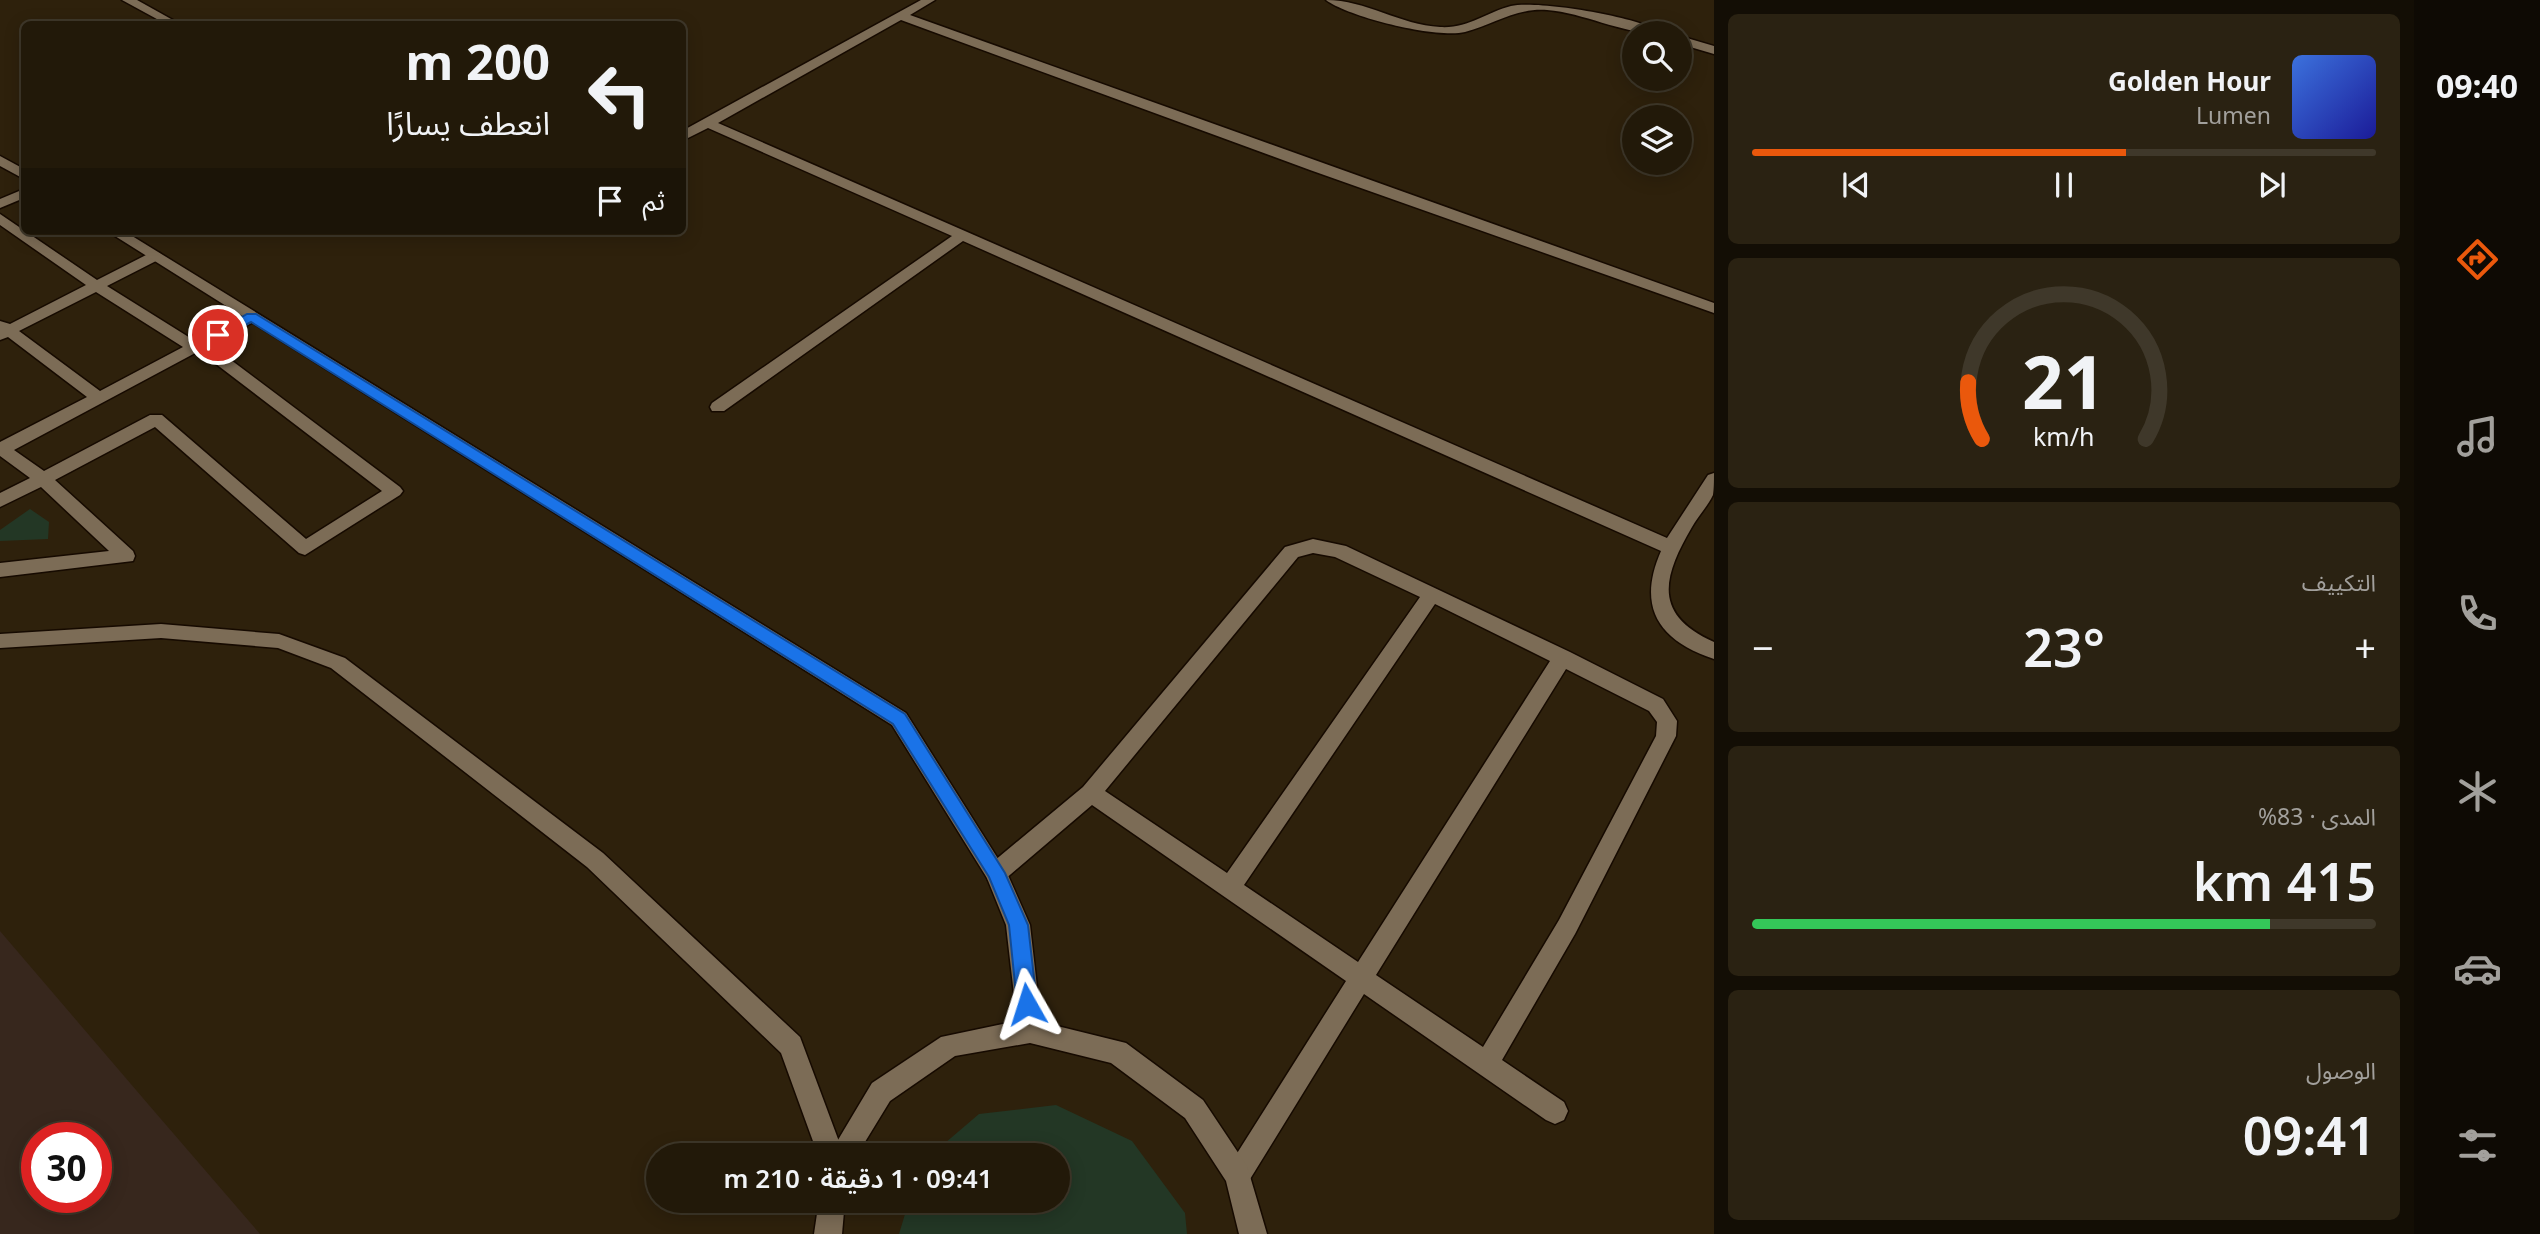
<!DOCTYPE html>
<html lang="ar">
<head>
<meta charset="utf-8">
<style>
  body { margin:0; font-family:"Noto Sans","Noto Sans Arabic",sans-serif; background:#2a2212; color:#f1f3f6; direction:rtl; height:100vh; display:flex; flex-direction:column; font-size:26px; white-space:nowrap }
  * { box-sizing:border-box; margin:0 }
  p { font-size:23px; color:#a2a09c }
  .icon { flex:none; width:38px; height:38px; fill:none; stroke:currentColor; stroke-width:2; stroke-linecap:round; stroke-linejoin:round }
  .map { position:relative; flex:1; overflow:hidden; direction:ltr }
  .side { display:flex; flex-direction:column; gap:14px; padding:14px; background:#130e05; width:700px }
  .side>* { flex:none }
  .hud { position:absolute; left:21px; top:21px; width:665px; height:214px; border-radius:10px; box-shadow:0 4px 18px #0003,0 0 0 2px #3f382a; direction:rtl; background:#221909; color:#f1f3f6; overflow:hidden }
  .tools { position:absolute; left:1622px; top:21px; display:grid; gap:14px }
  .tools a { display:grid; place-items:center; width:70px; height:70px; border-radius:50%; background:#221909; box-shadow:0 4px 18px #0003,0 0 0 2px #3f382a; font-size:35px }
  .speed { position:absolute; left:21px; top:1122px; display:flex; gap:14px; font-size:35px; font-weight:700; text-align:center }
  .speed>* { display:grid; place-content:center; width:91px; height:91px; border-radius:50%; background:#221909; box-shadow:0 4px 18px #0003,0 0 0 2px #3f382a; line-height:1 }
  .speed .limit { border:10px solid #d22; background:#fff; color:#111 }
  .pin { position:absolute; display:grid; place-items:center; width:60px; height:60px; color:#fff; margin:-30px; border:4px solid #fff; border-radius:50%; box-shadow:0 2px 7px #0007 }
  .me { position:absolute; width:77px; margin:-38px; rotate:354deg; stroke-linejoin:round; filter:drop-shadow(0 0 5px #0008) }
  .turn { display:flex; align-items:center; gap:24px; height:147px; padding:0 21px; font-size:32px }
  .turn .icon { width:91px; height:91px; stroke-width:2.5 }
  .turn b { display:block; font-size:49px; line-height:60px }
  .then { display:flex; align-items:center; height:66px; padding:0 21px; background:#0003; gap:14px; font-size:26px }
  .big { font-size:52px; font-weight:600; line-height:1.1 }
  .side .card { flex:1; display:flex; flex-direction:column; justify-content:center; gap:10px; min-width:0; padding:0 24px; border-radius:10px; background:#2a2212 }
  .side .dial { align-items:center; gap:0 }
  .dial svg { height:182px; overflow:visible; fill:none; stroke:#3f382a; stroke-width:7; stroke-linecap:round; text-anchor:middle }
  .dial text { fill:#f1f3f6; stroke:none }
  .song { display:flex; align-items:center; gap:21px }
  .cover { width:84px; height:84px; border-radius:10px; background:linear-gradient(135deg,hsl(220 70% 55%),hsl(240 70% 35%)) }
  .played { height:7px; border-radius:4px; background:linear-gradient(90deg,#ea580c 60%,#3f382a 60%) }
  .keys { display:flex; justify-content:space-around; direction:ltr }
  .heat { display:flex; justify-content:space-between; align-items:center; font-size:38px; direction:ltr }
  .charge { height:10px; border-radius:5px; background:linear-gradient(90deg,#34c759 83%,#3f382a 0) }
  .trip { position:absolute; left:646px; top:1143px; width:424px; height:70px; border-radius:35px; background:#221909; box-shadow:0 4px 18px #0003,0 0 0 2px #3f382a; font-weight:600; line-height:70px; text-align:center; direction:rtl }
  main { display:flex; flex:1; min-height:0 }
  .dock { display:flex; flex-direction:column; width:126px; justify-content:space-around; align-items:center; background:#0e0a04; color:#a2a09c }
  .dock .icon { width:49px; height:49px }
  .dock .current { color:#ea580c }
  .dock b { font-size:32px; color:#f1f3f6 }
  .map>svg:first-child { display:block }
  .industrial { fill:#37271d; fill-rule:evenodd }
  .green { fill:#233725 }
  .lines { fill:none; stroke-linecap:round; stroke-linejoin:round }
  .service-casing { stroke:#160a00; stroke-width:3 }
  .minor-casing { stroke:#160a00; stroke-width:3 }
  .service { fill:#7c6c56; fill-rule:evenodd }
  .minor { fill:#7c6c56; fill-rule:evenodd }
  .route { fill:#1a73e8; stroke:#114b97; stroke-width:2 }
</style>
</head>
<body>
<main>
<nav class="dock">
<b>09:40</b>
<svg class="icon current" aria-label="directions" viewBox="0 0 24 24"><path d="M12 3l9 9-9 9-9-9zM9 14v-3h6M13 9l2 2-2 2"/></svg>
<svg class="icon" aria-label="music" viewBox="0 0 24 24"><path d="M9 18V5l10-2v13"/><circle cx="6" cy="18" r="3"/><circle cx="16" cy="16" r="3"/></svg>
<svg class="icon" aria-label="phone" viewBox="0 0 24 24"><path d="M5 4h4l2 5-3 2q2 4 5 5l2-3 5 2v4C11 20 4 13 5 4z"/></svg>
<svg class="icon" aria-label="climate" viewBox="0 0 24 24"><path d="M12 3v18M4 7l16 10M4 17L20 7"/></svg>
<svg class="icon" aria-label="car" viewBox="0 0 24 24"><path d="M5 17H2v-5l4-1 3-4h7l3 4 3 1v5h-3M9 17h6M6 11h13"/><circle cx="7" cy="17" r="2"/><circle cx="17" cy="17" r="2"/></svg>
<svg class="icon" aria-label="filters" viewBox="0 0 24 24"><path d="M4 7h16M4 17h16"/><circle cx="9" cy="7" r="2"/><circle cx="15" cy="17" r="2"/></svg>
</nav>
<section class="side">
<div class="card">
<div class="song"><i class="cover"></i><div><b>Golden Hour</b><p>Lumen</p></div></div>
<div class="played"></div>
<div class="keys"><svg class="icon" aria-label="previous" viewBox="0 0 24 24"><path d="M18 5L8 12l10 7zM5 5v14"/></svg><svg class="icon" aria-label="pause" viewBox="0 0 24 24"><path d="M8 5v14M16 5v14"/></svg><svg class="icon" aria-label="next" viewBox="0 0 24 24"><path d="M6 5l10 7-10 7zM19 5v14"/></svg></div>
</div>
<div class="card dial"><svg viewBox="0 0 100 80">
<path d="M14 69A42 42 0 1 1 86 69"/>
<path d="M14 69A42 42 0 0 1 8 44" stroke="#ea580c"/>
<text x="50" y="56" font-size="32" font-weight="700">21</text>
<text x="50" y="72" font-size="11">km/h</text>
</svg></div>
<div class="card"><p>التكييف</p>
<div class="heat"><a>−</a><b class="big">23°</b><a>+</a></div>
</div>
<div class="card"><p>المدى · 83%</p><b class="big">415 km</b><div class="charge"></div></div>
<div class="card"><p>الوصول</p><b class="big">09:41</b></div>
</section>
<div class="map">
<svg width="1714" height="1234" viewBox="0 0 1714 1234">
  <rect width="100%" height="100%" fill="#2e210c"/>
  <path class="industrial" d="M0,931L148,1104L260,1234H0ZM37,1138H96V1197H37Z"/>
  <g class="green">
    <path d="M30,509L49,522L48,539L0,541V530Z"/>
    <path d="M1056,1105L1132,1141L1185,1213L1187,1234H899L909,1201L1057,1200V1155H931L979,1114Z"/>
  </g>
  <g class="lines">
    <g class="service-casing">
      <g id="service">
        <path d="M122,0H137L180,24H166Z"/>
        <path d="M921,0H935L910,15L1714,303V313L1310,170L901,20L718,123L1667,538L1708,475L1714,473C1714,480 1714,489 1713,495C1708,506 1698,516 1692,527C1662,578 1653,615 1714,642V659C1657,640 1637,606 1661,551L963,241L724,411H712L710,407L712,403L952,236L708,128L682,141V131Z"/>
        <path d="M1326,0C1366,0 1400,25 1440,27C1467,29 1487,12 1511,6C1538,0 1641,17 1662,33C1623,35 1586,13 1547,10C1515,8 1495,24 1465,32C1437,39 1348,17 1326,0Z"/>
        <path d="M1680,36L1714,46V54L1680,44Z"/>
        <path d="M24,189V198L0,208V199Z"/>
        <path d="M0,214L97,280L150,253H160V259L107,286L195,341L247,314H257V320L211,345L400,487L403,491L400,495L305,555L299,553L155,427L55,480L133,551L135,556L133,561L0,577V563L109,551L41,487L0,507V493L30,478L0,456V442L87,397L8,337L0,340V321L10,324L86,285L0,225ZM96,292L183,347L100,391L19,331ZM199,351L382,491L306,539L162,415H150L44,471L14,450Z"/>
        <path d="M1313,539L1346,546L1570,652L1663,699L1677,721L1676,736L1575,934L1502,1060L1564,1102L1568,1111L1564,1120L1555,1124L1546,1120L1364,994L1247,1184L1238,1188L1229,1184L1225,1175L1229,1166L1346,981L1092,805L1004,880L996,883L988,880L985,873L988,866L1083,787L1285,547ZM1313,553L1335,557L1420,597L1227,873L1105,791L1298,557ZM1435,604L1550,661L1358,962L1244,885ZM1566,669L1649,711L1657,722L1656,736L1559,920L1483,1047L1376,975Z"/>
        <path d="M161,624L279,634L345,658L603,853L800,1037L844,1155H818L781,1053L587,867L331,668L278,648L161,638L0,648V634Z"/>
      </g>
    </g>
    <g class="minor-casing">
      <g id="minor">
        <path d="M0,156L24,169V179L0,166Z"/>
        <path d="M107,231H124L906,713L1007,873L1030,925L1041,1022L1126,1043L1203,1100L1247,1166L1267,1234H1239L1226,1181L1185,1118L1111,1063L1030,1043L955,1056L890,1101L857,1155H829L872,1083L941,1037L1017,1021L1006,925L987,878L892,725Z"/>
        <path d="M819,1200H845L842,1234H814Z"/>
      </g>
    </g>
    <use href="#service" class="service"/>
    <use href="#minor" class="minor"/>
  </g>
  <path class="route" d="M247,314H256L905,714L1005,873L1028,925L1037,1004L1034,1011L1027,1014L1020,1011L1017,1004L1009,925L989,877L893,724L251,322L222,338L211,335Z"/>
</svg>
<div class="tools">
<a><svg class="icon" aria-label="search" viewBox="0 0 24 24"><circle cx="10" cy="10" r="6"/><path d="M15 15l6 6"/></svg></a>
<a><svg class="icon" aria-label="layers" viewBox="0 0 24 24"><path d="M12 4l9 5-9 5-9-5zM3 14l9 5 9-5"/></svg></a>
</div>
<div class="speed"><div class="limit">30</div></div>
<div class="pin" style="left:218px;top:335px;background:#d93025"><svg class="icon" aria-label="arrive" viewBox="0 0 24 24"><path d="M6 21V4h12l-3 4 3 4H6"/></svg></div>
<svg class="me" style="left:1027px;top:1004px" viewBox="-20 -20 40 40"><path d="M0-17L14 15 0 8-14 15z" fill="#1a73e8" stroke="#fff" stroke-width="4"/></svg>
<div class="trip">09:41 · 1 دقيقة · 210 m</div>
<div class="hud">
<div class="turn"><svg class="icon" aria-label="left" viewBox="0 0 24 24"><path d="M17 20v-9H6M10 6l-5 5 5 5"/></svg><div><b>200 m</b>انعطف يسارًا</div></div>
<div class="then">ثم<svg class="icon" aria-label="arrive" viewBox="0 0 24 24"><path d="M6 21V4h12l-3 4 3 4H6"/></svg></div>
</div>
</div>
</main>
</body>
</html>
